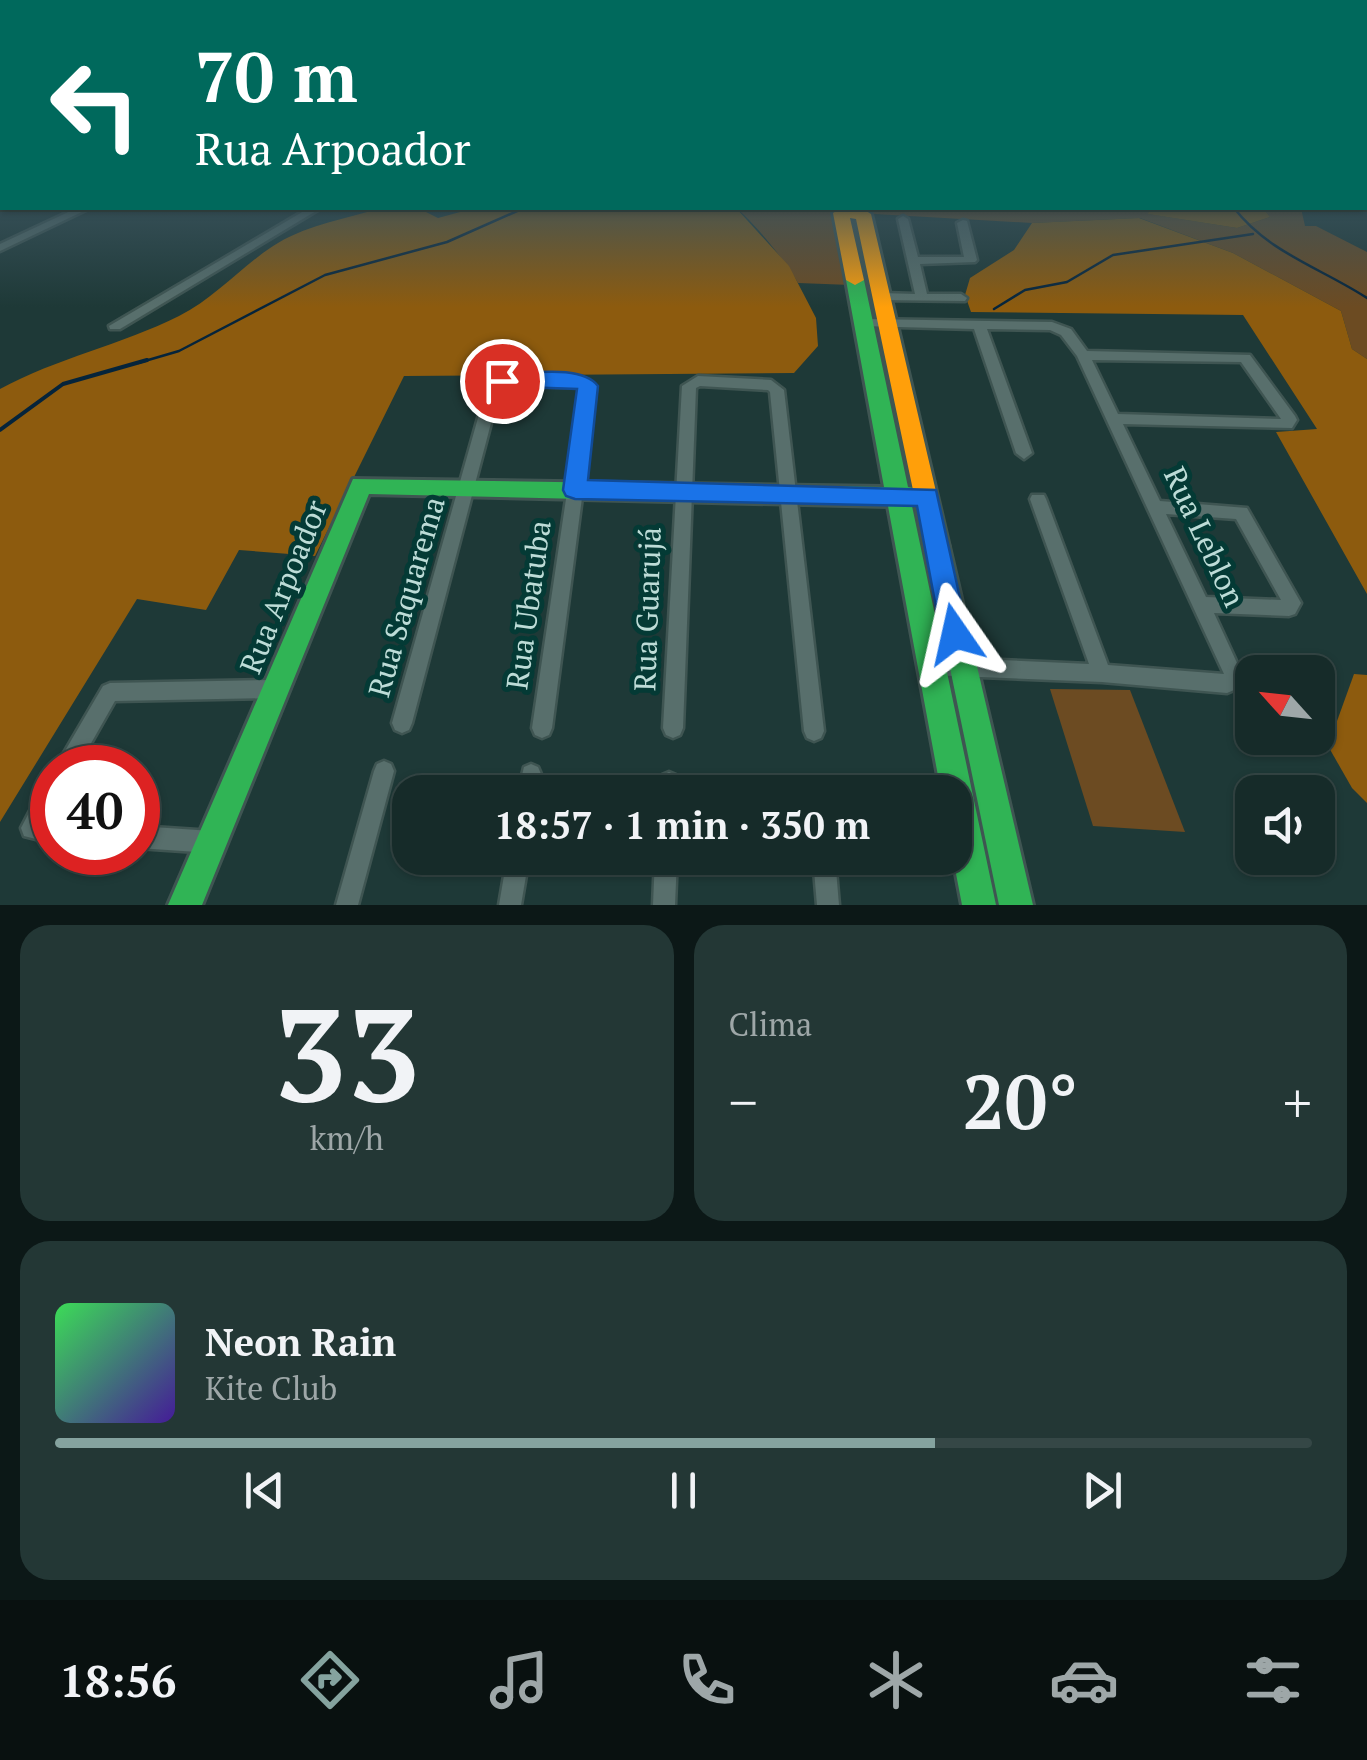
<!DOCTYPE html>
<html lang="pt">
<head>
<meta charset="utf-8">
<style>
  body { margin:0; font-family:"PT Serif",serif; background:#233735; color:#f1f3f6; height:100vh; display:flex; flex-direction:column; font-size:38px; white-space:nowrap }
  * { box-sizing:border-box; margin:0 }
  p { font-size:32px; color:#9ea7a8 }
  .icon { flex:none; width:55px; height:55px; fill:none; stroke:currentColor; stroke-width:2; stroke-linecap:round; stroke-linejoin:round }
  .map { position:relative; height:905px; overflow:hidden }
  .side { display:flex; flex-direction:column; gap:20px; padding:20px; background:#0c1817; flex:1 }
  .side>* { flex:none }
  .top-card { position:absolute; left:0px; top:0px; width:1368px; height:210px; box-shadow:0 2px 8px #0004,0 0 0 2px #354746; background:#00695c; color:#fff; overflow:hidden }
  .needle { width:65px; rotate:297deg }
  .fabs { position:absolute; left:1235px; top:655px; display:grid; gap:20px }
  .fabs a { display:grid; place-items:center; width:100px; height:100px; border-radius:20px; background:#162b29; box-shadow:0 2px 8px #0004,0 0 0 2px #354746; font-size:50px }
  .speed { position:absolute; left:30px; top:745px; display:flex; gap:20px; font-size:50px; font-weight:700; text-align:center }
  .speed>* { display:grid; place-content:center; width:130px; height:130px; border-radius:50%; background:#162b29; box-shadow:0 2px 8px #0004,0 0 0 2px #354746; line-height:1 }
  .speed .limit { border:15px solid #d22; background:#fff; color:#111 }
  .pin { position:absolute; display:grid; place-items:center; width:85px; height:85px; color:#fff; margin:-42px; border:5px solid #fff; border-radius:50%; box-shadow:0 2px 10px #0007 }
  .me { position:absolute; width:110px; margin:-55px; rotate:349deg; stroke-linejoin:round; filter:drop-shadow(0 0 8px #0008) }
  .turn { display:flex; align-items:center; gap:35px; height:210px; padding:0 30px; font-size:45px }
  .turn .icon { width:130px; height:130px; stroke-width:2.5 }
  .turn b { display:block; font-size:70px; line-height:85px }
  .big { font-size:75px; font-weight:700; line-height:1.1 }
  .side .card { flex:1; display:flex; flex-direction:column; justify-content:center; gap:15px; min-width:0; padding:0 35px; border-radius:30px; background:#233735 }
  .side .dial { align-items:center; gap:0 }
  .dial b { font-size:130px; line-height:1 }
  .song { display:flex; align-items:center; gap:30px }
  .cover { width:120px; height:120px; border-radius:15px; background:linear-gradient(135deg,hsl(130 70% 55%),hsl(260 70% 35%)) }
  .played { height:10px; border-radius:5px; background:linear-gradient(90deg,#85a39f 70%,#354746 70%) }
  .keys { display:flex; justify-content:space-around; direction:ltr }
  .heat { display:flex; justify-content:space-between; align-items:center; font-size:55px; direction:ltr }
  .side .tiles { flex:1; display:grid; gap:20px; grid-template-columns:1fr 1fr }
  .card:last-child { grid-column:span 2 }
  .trip { position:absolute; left:392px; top:775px; width:580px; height:100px; border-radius:30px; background:#162b29; box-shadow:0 2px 8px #0004,0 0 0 2px #354746; font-weight:700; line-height:100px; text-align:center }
  .dock { display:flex; height:160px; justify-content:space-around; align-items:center; background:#091110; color:#9ea7a8 }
  .dock .icon { width:70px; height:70px }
  .dock .current { color:#85a39f }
  .dock b { font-size:45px; color:#f1f3f6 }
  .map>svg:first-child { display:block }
  .green { fill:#6c4b22 }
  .forest { fill:#8d5b0e }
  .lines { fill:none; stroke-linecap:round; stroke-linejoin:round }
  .stream-far1 { stroke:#05243b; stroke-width:2.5 }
  .stream { stroke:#05243b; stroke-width:4 }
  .street-casing { stroke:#3f5552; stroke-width:5 }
  .fast-casing { stroke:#3f5552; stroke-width:6 }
  .slow-casing { stroke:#3f5552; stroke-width:6 }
  .street { fill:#586f6c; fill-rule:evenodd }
  .fast { fill:#30b455; fill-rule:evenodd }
  .slow { fill:#ff9f0a; fill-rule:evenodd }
  .route { fill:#1a73e8; stroke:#114b97; stroke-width:2.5 }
  .labels { text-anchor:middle; stroke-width:10; stroke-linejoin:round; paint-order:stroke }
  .street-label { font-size:30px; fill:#bddcd7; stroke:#043a35 }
</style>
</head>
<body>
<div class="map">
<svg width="1367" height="905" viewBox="0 0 1367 905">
  <rect width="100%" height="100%" fill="#1e3937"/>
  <g class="green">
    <path d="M736,208H1150L1149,214L1237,228L1270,217L1263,208H1301L1305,226H1316L1367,252V359L1352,349L1341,311L1233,253L1140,218L1032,223L840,212L851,285L798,283C787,263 753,221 736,208Z"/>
    <path d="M1050,689L1130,690L1185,832L1093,826Z"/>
  </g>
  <g class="forest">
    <path d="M380,208H418L438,218L475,208H736L789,266L816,318L818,346L794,373L404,376L315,556L239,550L206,610L137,599L0,822V389C57,358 121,345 179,316C217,297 243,264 278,243C310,224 346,219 380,208Z"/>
    <path d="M1150,208H1263L1270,217L1237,228L1148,214Z"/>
    <path d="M1139,218L1233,253L1341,311L1352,349L1367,359V594L1276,432L1317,429L1243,315L971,312L965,295L970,278L1014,250L1032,223Z"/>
    <path d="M1354,674L1367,675V803L1352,788L1328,746Z"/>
  </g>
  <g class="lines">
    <g class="stream-far1">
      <path d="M1234,208C1269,253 1321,268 1367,298"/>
      <path d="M994,309L1025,290L1067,282L1113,255L1253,234"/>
      <path d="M138,363L179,351L325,275L447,242L524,208"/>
    </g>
    <path class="stream" d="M0,430L63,384L147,360"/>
    <g class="street-casing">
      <g id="street">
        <rect x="1365" y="185" width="2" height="8"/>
        <path d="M77,208H90L0,251V244Z"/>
        <path d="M309,208H321L120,329H110L109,326Z"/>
        <path d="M903,216L908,219L918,257H964L957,223L963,220L967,221L977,260L975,262L920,264L927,294H961L967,298L965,301L878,300V294L882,293L915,294L898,219Z"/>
        <path d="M866,319L1052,322L1071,329L1087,351L1250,355L1295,416L1297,420L1292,428L1123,424L1160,501L1247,508L1301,603L1295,614L1289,616L1214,613L1243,676L1234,690L1227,693L1102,682L931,675L924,672L922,666L924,660L931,657L1089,664L1030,499L1032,495H1044L1046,499L1108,665L1224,674L1077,356L1061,335L1050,330L987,329L1032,453L1024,459L1016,453L974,329L861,326V320ZM1092,360L1241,362L1281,419L1118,414ZM1166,514L1236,519L1281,600L1206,597Z"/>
        <path d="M503,376L580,377L585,379L596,390L552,728L549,735L542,738L535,735L532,728L582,391L577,387L505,386L500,389L412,723L409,730L402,733L395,730L392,723L487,386Z"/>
        <path d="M698,376L771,380L784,390L824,731L821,738L814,741L807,738L804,731L770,392L768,390L700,386L696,388L683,728L680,735L673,738L666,735L663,728L682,386Z"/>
        <path d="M274,680L281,683L284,689L281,695L274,698L115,701L77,768H55L103,686L110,683Z"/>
        <path d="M384,761L391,764L394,771L358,905H336L374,771L377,764Z"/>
        <path d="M531,764L538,767L541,774L538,792H518L524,767Z"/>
        <path d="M669,772L676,775L679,792H659L662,775Z"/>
        <path d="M52,779V810L47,820L52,821V843L24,836L21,828L45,782Z"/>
        <path d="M138,826L212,831L220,834L223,842L220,850L212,853L138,848Z"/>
        <path d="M507,858H529L521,905H499Z"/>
        <path d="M655,858H677L675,905H653Z"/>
        <path d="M813,858H835L839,905H817Z"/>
      </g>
    </g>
    <g class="fast-casing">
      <g id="fast">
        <path d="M855,275L864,280L908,487L923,490L927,497L923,504L912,506L996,905H962L953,858L955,792H941L888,506L369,494L202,905H168L353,479L884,487L846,280Z"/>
        <path d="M937,537L946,540L949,547L1033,905H999L925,547L928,540Z"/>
      </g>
    </g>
    <g class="slow-casing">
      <path id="slow" d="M841,208L863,209L871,214L949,547L946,554L937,557L928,554L925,547L856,219L850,218L864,280L855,285L846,280L833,213Z"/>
    </g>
    <use href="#street" class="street"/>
    <use href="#fast" class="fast"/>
    <use href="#slow" class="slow"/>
  </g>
  <linearGradient id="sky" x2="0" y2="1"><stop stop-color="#101f1e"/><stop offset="0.59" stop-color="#3b545e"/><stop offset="1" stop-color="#3b545e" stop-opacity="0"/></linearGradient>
  <rect width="1367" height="307" fill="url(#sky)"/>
  <path class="route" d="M502,374C529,374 581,364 598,386L588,480L936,490L968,634L964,643L955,646L945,643L941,634L917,506L575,499L566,496L563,490L577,389L495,386L492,381L495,376Z"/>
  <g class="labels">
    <g class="street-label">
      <text transform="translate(1204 537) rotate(65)" y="10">Rua Leblon</text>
      <text transform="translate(284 587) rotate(-68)" y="10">Rua Arpoador</text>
      <text transform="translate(407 597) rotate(-74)" y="10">Rua Saquarema</text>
      <text transform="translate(529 605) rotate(-82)" y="10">Rua Ubatuba</text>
      <text transform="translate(648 609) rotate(-88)" y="10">Rua Guarujá</text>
    </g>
  </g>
</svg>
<div class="fabs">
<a><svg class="needle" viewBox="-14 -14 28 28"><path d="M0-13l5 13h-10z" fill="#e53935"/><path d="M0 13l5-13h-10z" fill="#9ea7a8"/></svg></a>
<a><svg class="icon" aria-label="sound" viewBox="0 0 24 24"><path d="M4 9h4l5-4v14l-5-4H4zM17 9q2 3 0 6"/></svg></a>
</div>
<div class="speed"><div class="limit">40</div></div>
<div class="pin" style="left:502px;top:381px;background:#d93025"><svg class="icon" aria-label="arrive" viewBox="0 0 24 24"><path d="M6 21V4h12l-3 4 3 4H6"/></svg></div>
<svg class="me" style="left:955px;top:634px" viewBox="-20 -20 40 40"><path d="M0-17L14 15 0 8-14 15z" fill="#1a73e8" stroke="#fff" stroke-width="4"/></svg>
<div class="trip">18:57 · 1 min · 350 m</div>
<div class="top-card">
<div class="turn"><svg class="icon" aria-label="left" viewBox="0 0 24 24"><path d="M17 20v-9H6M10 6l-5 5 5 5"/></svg><div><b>70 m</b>Rua Arpoador</div></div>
</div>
</div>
<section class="side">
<div class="tiles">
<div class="card dial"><b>33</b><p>km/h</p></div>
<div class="card"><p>Clima</p>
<div class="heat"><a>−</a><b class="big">20°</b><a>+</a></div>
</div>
<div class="card">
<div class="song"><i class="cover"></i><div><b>Neon Rain</b><p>Kite Club</p></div></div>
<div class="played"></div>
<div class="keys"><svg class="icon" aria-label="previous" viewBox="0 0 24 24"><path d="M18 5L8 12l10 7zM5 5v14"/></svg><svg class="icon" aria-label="pause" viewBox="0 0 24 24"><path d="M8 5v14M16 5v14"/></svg><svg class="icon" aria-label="next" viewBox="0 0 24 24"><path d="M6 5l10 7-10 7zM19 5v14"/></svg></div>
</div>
</div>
</section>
<nav class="dock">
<b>18:56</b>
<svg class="icon current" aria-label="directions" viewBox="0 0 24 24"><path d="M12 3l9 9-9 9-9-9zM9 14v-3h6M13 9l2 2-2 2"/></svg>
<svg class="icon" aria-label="music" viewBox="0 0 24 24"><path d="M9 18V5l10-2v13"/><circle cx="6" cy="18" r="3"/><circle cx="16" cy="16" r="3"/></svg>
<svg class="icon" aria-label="phone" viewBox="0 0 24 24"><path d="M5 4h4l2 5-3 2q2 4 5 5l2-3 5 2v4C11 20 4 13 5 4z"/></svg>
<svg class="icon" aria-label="climate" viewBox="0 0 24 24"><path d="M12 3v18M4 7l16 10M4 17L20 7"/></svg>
<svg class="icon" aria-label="car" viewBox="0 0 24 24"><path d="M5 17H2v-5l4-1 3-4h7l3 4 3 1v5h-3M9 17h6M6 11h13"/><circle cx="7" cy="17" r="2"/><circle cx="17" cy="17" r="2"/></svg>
<svg class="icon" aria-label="filters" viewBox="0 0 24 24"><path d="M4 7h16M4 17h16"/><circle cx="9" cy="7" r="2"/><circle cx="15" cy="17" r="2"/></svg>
</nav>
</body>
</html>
